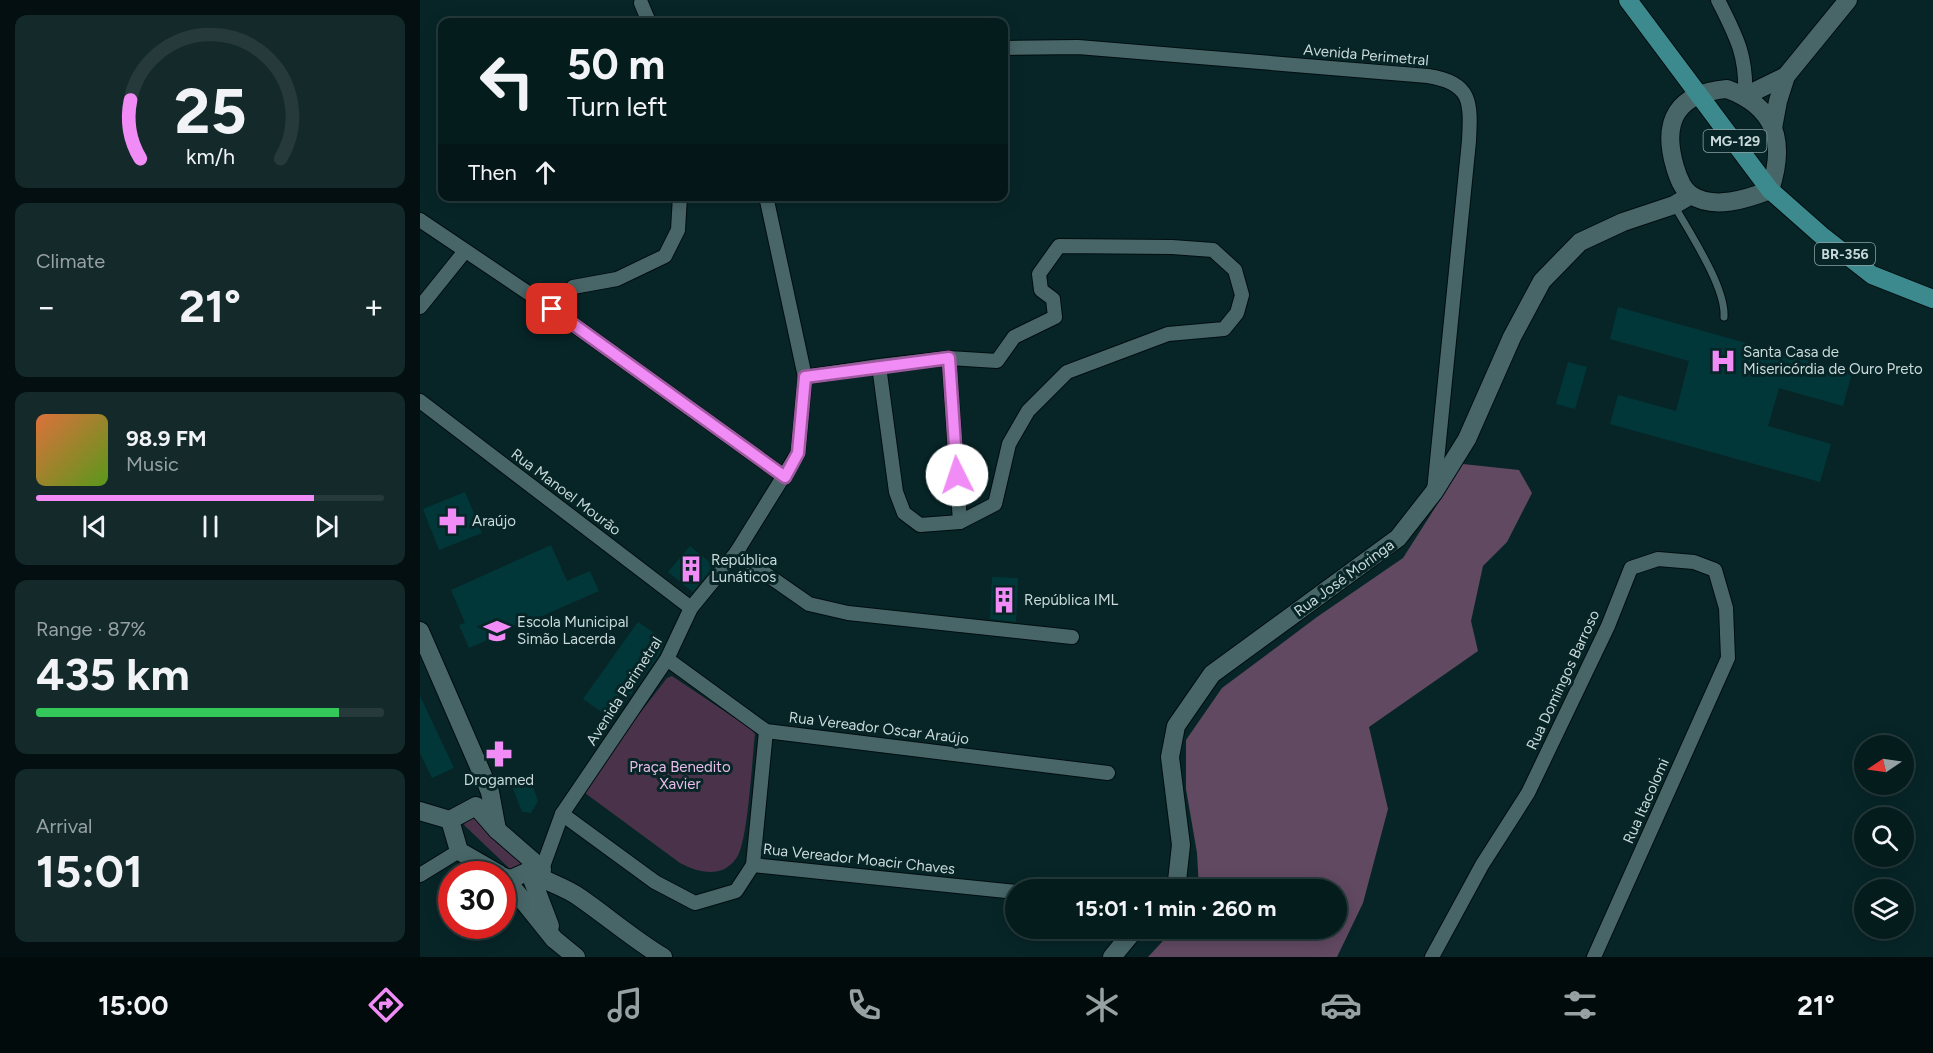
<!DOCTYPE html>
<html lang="en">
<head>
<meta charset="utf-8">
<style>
  body { margin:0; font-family:Figtree,sans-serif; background:#13292a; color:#f1f3f6; height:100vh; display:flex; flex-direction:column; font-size:22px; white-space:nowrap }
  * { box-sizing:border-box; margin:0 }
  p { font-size:20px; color:#97a1a4 }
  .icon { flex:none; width:33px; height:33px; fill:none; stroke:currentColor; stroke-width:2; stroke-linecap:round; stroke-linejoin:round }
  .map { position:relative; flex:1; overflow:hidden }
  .drawer { display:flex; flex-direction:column; gap:15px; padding:15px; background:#030f10; width:420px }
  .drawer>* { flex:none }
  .guide { position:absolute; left:18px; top:18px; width:570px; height:183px; border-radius:12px; box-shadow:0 3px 15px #0003,0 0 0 2px #263a3b; background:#051c1d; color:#f1f3f6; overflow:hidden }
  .needle { width:39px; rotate:257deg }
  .fabs { position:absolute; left:1434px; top:735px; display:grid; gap:12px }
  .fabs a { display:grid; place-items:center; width:60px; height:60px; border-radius:50%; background:#051c1d; box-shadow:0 3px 15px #0003,0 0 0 2px #263a3b; font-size:30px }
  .speed { position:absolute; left:18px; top:861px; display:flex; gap:12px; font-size:30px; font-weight:700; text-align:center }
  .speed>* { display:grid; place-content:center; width:78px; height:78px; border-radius:50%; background:#051c1d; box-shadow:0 3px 15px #0003,0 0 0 2px #263a3b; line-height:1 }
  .speed .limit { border:9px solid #d22; background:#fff; color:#111 }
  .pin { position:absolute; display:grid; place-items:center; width:51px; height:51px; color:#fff; margin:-26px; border-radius:12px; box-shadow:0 3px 9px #0006 }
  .me { position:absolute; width:66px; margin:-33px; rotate:356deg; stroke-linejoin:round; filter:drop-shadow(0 0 4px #0008) }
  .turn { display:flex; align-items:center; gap:21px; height:126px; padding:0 30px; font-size:27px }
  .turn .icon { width:78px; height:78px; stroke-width:2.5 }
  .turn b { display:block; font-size:42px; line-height:51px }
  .then { display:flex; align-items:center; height:57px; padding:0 30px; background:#0003; gap:12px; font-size:22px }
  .big { font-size:45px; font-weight:700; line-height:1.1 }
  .drawer .widget { flex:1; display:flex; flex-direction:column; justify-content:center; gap:9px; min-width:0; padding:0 21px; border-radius:12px; background:#13292a }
  .drawer .dial { align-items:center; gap:0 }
  .dial svg { height:156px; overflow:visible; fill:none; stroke:#263a3b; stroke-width:7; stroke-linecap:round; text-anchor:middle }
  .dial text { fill:#f1f3f6; stroke:none }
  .song { display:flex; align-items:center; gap:18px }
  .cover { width:72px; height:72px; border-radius:9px; background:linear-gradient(135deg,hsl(20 70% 55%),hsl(90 70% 35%)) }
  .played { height:6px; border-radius:3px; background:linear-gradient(90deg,#f18bf5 80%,#263a3b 80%) }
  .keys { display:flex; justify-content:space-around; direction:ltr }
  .heat { display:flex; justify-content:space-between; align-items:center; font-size:33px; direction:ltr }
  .charge { height:9px; border-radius:4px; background:linear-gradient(90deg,#34c759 87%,#263a3b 0) }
  .trip { position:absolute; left:585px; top:879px; width:342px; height:60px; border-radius:30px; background:#051c1d; box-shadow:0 3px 15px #0003,0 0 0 2px #263a3b; font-weight:700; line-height:60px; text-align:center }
  .dock { display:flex; height:96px; justify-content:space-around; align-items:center; background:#020b0c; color:#97a1a4 }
  .dock .icon { width:42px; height:42px }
  .dock .selected { color:#f18bf5 }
  .dock b { font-size:27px; color:#f1f3f6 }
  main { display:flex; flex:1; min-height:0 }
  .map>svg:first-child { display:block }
  .green { fill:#4a334a }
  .forest { fill:#614962 }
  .building { fill:#023739 }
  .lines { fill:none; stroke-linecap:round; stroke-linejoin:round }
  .lane-casing { stroke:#000d0f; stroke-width:9 }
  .street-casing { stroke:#000d0f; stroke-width:16 }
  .secondary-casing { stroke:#000d0f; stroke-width:20 }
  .primary-casing { stroke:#000d0f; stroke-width:20 }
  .lane { stroke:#486668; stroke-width:7 }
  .street { stroke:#486668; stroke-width:14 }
  .secondary { stroke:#486668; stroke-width:18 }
  .primary { stroke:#3d8a8e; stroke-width:18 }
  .route-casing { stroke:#9d5a9f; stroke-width:15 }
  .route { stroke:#f18bf5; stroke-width:10 }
  .labels { text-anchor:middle; stroke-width:6; stroke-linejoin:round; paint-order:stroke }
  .shield { fill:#072527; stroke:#8fa3a4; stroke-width:1.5 }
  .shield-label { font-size:14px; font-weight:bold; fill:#c9d9da }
  .street-label { font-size:15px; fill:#c9d9da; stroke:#072527 }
  .poi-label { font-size:15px; fill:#c9d9da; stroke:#072527; text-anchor:start }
  .park-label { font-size:15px; fill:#eabcea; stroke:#072527 }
</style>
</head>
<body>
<main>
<section class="drawer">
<div class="widget dial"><svg viewBox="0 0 100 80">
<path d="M14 69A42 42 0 1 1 86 69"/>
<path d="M14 69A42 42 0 0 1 9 39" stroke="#f18bf5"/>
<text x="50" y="56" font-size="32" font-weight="700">25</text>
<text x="50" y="72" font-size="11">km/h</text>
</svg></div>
<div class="widget"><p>Climate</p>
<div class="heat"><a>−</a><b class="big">21°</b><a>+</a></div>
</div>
<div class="widget">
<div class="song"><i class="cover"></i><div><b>98.9 FM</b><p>Music</p></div></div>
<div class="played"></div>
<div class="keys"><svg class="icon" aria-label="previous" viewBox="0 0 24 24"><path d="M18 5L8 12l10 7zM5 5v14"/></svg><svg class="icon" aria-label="pause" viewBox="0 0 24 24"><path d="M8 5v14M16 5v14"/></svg><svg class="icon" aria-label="next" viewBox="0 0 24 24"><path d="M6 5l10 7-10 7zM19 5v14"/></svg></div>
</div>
<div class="widget"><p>Range · 87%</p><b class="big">435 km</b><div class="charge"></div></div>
<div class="widget"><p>Arrival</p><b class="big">15:01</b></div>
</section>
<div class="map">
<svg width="1513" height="957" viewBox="0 0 1513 957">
  <rect width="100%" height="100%" fill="#072527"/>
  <g class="green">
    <path d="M252,676L331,729L335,734C332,759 328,841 317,857C303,879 279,873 260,863L165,793L166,783L247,678Z"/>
    <path d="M53,812L107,862L93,872L44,825L45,821Z"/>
  </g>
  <path class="forest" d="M1043,464L1099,470L1112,493L1087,542L1063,566L1051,621L1058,651L949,727L968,809L943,903L917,957H728L754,929L916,928V890L779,889L777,853L766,789V740L802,688L897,617L983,558Z"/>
  <g class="building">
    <path d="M1198,307L1432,373L1423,406L1359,388L1348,426L1411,444L1400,482L1190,424L1198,395L1256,411L1269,361L1190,339Z"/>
    <path d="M1148,362L1167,367L1155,409L1136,404Z"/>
    <path d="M45,492L62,533L19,550L3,509Z"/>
    <path d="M131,545L147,581L170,571L179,591L49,648L39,625L45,623L31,590Z"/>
    <path d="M270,546L294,566L273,592L248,572Z"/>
    <path d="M572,577L598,578L596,622L570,619Z"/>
    <path d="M218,622L246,641L239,655L193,720L163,699Z"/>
    <path d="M0,696L34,768L12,778L0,753Z"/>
    <path d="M111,781L118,801L111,813L102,812L92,786Z"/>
  </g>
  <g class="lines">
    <g class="lane-casing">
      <path id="lane" d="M1254,205C1269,232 1306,287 1304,317"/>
    </g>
    <g class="street-casing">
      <g id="street">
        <path d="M1298,0C1316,36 1327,55 1325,96"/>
        <path d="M221,3L229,22"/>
        <path d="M584,48L658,47L1008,76C1052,83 1051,102 1049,141L1014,491"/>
        <path d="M0,220L132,309L365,477"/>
        <path d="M0,307L45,251"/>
        <path d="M132,309L153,287L197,279L245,256L258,230L260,196"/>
        <path d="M529,358L540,522"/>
        <path d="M385,377L459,366L476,492L484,513L500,525L540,522L575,504L589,444L608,411L647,372L748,334L804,329L817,313L822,295L815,270L793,250L752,247L639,246L619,274L621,290L633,299L635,317L594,337L577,361L529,358L459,366"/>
        <path d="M0,401L271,608"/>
        <path d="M316,553L389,604L428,613L652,637"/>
        <path d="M247,659L346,731L688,773"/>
        <path d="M142,814L235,882L275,903L316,891L333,865L596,892"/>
        <path d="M333,865L346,731"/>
        <path d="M122,869L142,814L247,659L271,608L316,553L378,453L385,377L346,196"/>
        <path d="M0,875L39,851"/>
        <path d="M1012,957L1062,865L1108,793L1188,626L1211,568L1238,559L1274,562L1295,570L1306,608L1308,658L1174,957"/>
      </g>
    </g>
    <g class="secondary-casing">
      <g id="secondary">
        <path d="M1307,89C1356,107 1366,142 1350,190C1327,199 1294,210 1271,195C1262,189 1258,177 1255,167C1241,120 1258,93 1307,89Z"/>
        <path d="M1325,96L1366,76"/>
        <path d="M1353,128L1358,101L1366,76L1428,0"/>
        <path d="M0,631L70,792L77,830"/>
        <path d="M0,811L30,820"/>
        <path d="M109,871L130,926"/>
        <path d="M79,874L39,851L30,820L56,806L77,830L122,869L121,879"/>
        <path d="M82,877L91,879L109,871C125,882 144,886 159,897C188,917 213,939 243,957"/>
        <path d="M84,877L134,939L156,957"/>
        <path d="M749,890L757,881L761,845L750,757L756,726L792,674L978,538L1014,492L1047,439L1092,337L1122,281L1160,242L1203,222L1254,205L1271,195"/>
        <path d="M692,957L716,928"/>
      </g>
    </g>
    <g class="primary-casing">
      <path id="primary" d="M1208,0L1350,190L1401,235L1452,275L1513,299"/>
    </g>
    <use href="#lane" class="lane"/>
    <use href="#street" class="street"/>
    <use href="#secondary" class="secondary"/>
    <use href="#primary" class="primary"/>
  </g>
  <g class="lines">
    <g class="route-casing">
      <path id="route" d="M132,309L365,477L378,453L385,377L529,358L537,475"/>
    </g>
    <use href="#route" class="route"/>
  </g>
  <defs>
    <g id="hospital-bare" transform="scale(2.07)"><path d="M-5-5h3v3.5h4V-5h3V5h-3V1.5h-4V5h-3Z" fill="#f18bf5" stroke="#072527" stroke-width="2.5" paint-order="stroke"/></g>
    <g id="pharmacy-bare" transform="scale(2.07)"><path d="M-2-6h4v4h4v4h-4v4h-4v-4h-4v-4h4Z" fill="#f18bf5" stroke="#072527" stroke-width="2.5" paint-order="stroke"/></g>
    <g id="building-bare" transform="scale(2.07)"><path d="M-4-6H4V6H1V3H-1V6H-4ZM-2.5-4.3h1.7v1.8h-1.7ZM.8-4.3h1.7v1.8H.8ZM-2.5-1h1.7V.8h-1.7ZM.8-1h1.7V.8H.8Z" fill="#f18bf5" stroke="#072527" stroke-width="2.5" paint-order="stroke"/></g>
    <g id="school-bare" transform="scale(2.07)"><path d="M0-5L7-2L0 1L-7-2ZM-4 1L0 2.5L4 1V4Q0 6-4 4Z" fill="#f18bf5" stroke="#072527" stroke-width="2.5" paint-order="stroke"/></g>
  </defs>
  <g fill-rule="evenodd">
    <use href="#hospital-bare" x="1303" y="361"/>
    <use href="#pharmacy-bare" x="32" y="521"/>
    <use href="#building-bare" x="271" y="569"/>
    <use href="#building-bare" x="584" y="600"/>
    <use href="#school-bare" x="77" y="631"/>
    <use href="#pharmacy-bare" x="79" y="754"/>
  </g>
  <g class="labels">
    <g class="shield">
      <rect x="1283.5" y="130" width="63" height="22" rx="4.5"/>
      <rect x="1395" y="243" width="60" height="22" rx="4.5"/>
    </g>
    <g class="shield-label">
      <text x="1315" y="146">MG-129</text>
      <text x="1425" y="259">BR-356</text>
    </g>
    <g class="street-label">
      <text transform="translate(946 55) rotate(5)" y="5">Avenida Perimetral</text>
      <text transform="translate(146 492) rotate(37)" y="5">Rua Manoel Mourão</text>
      <text transform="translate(924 578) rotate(-36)" y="5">Rua José Moringa</text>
      <text transform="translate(1143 680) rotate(-65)" y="5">Rua Domingos Barroso</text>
      <text transform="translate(204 691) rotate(-57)" y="5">Avenida Perimetral</text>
      <text transform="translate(459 728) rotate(7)" y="5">Rua Vereador Oscar Araújo</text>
      <text transform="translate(1226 801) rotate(-66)" y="5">Rua Itacolomi</text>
      <text transform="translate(439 859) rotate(6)" y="5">Rua Vereador Moacir Chaves</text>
    </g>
    <g class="poi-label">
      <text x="1323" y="357">Santa Casa de<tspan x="1323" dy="17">Misericórdia de Ouro Preto</tspan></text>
      <text x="52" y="526">Araújo</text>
      <text x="291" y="565">República<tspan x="291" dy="17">Lunáticos</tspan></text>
      <text x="604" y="605">República IML</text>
      <text x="97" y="627">Escola Municipal<tspan x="97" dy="17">Simão Lacerda</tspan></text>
      <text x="79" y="785" text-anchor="middle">Drogamed</text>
    </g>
    <g class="park-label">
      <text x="260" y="772">Praça Benedito<tspan x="260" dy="17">Xavier</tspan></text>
    </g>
  </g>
</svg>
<div class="fabs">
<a><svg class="needle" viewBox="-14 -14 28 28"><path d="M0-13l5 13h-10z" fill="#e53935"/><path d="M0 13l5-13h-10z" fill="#97a1a4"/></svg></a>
<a><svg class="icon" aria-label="search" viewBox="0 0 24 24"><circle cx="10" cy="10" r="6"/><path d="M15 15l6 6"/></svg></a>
<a><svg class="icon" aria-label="layers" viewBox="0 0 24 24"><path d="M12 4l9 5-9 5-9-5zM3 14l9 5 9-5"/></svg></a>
</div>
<div class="speed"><div class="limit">30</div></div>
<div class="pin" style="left:132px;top:309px;background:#d93025"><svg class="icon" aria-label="arrive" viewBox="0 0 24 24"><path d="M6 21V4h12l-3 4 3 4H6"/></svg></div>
<svg class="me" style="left:537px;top:475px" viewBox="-20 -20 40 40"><circle r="19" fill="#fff"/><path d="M0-13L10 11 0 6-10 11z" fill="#f18bf5"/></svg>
<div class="trip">15:01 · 1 min · 260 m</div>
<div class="guide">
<div class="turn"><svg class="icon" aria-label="left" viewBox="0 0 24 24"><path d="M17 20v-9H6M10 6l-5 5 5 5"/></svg><div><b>50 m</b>Turn left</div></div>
<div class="then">Then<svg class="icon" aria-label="ahead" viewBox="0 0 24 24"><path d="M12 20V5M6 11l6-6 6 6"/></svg></div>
</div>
</div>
</main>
<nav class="dock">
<b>15:00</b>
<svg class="icon selected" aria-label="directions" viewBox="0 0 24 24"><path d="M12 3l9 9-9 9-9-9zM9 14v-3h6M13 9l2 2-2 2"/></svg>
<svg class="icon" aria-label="music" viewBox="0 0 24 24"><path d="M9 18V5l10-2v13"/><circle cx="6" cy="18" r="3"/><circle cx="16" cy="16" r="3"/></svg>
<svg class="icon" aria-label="phone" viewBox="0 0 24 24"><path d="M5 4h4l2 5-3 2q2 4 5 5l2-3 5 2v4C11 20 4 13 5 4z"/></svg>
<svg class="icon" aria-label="climate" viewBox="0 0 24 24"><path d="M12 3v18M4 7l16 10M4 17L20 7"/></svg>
<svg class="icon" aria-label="car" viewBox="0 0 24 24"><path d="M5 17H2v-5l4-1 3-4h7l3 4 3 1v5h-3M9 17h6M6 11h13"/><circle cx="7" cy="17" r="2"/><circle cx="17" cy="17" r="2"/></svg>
<svg class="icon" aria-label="filters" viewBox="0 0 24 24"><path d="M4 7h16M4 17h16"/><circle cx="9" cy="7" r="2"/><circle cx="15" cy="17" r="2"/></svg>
<b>21°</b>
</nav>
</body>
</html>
